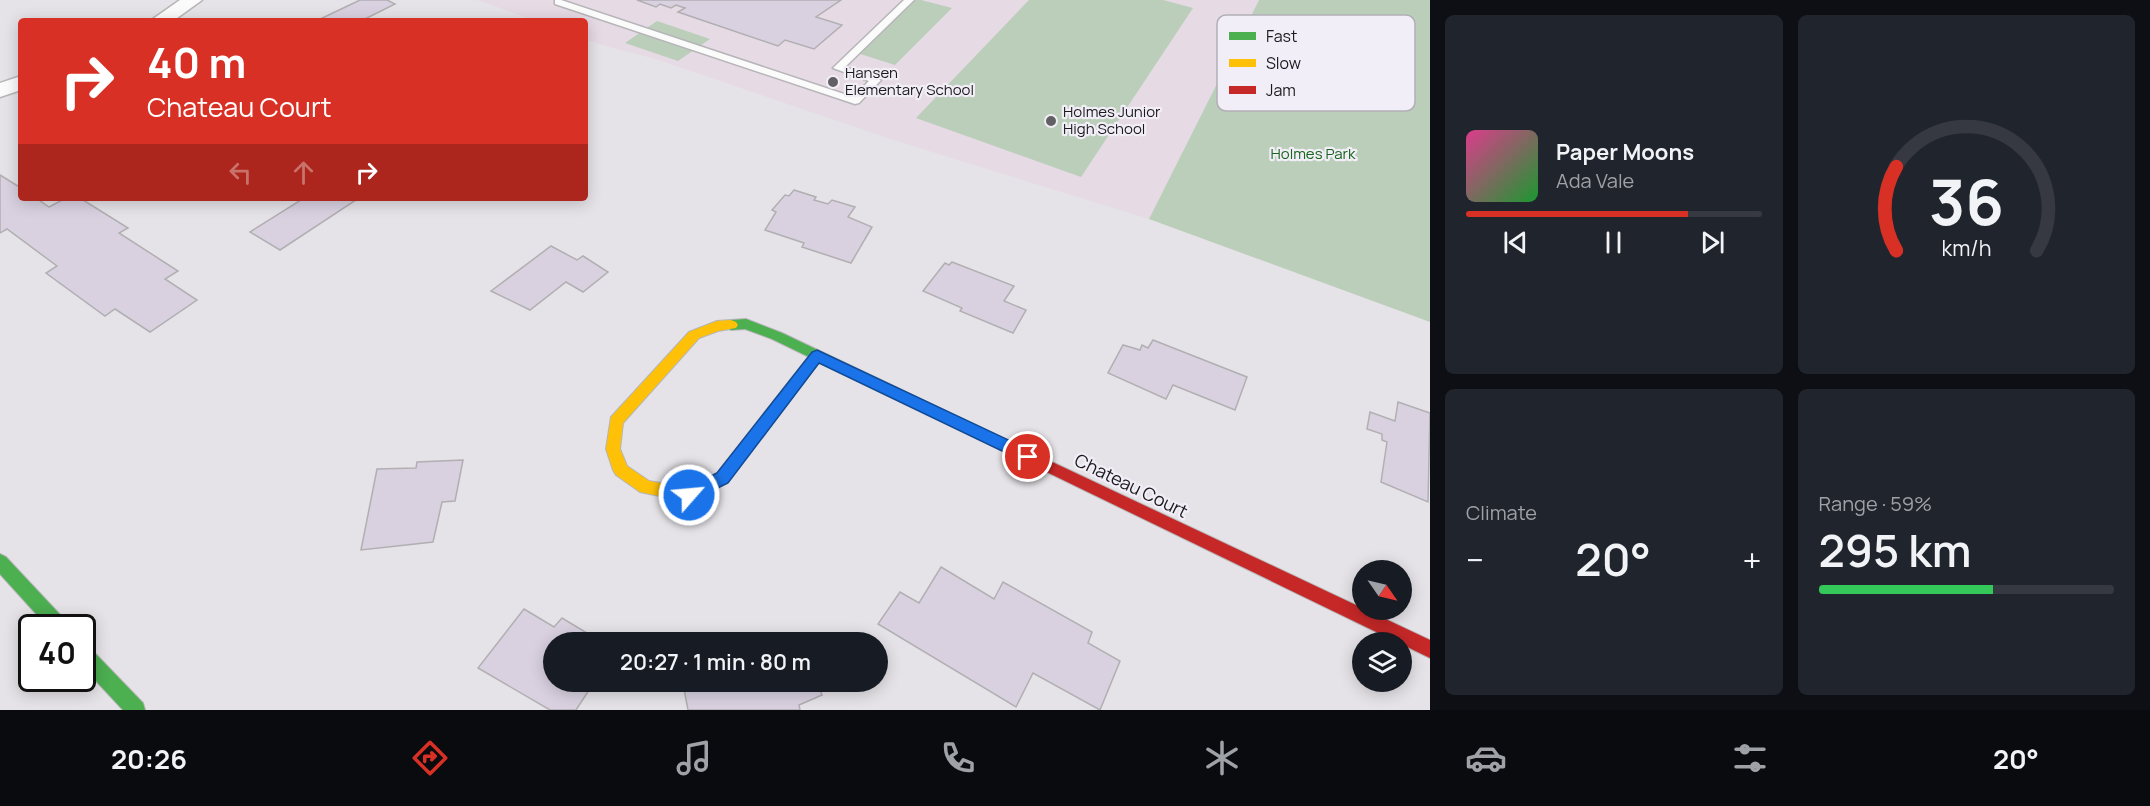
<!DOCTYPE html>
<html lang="en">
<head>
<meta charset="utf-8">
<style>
  body { margin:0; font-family:Manrope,sans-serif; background:#20242c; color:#f1f3f6; height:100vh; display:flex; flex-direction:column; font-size:22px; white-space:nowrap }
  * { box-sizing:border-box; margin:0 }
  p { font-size:20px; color:#9ea1a6 }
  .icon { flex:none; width:33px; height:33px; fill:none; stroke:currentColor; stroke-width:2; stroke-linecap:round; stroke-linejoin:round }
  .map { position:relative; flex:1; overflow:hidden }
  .side { display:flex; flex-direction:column; gap:15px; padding:15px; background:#0d0f14; width:720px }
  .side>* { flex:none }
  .banner { position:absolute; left:18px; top:18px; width:570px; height:183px; border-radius:6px; box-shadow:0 3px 15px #0003; background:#d93025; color:#fff; overflow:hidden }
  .needle { width:39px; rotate:124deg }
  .controls { position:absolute; left:1352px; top:560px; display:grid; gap:12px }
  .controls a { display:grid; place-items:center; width:60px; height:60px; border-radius:50%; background:#171b24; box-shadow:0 3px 15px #0003; font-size:30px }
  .speed { position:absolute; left:18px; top:614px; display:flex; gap:12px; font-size:30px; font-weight:700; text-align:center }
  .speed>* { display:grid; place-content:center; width:78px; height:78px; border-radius:50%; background:#171b24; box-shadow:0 3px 15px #0003; line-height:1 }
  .speed .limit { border:3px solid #111; border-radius:9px; background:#fff; color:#111 }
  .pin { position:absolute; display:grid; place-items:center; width:51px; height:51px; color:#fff; margin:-26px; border:3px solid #fff; border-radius:50%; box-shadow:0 2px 6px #0007 }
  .me { position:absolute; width:66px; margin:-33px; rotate:63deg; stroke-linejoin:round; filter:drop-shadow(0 0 4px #0008) }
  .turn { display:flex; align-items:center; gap:21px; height:126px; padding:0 30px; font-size:27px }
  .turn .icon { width:78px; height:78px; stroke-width:2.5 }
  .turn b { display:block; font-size:42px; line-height:51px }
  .lanes { display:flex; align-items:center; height:57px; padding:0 30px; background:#0003; justify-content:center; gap:30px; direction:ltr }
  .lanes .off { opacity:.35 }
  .big { font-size:45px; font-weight:600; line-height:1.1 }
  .side .tile { flex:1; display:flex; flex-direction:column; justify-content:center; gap:9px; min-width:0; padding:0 21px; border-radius:9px; background:#20242c }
  .side .dial { align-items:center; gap:0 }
  .dial svg { height:156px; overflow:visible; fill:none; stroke:#363941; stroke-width:7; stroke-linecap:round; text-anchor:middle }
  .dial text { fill:#f1f3f6; stroke:none }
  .song { display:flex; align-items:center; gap:18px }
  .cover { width:72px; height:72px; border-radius:9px; background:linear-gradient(135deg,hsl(330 70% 55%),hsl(130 70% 35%)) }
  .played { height:6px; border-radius:3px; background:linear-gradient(90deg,#d93025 75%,#363941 75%) }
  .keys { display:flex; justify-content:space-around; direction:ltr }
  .heat { display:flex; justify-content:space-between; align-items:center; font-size:33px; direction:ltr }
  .charge { height:9px; border-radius:4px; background:linear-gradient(90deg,#34c759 59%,#363941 0) }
  .side .tiles { flex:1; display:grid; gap:15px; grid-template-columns:repeat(2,1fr) }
  .trip { position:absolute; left:543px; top:632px; width:345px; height:60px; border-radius:30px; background:#171b24; box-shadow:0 3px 15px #0003; font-weight:600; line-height:60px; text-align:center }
  .dock { display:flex; height:96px; justify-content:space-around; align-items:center; background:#090b0e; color:#9ea1a6 }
  .dock .icon { width:42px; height:42px }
  .dock .current { color:#d93025 }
  .dock b { font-size:27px; color:#f1f3f6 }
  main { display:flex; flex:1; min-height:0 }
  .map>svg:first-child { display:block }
  .education { fill:#e6dae4 }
  .green { fill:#baceba }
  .building { fill:#d9d1e0; stroke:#b1afb2; stroke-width:1.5 }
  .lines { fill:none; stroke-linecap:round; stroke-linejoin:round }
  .lane-casing { stroke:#b6b5b8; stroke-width:3 }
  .street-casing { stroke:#b6b5b8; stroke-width:3 }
  .fast-casing { stroke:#b6b5b8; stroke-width:2 }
  .slow-casing { stroke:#b6b5b8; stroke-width:2 }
  .jam-casing { stroke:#b6b5b8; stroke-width:2 }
  .lane { fill:#fbfbfb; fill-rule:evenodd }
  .street { fill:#fbfbfb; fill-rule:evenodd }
  .fast { fill:#4caf50; fill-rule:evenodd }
  .slow { fill:#ffc107; fill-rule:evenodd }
  .jam { fill:#c62828; fill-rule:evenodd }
  .route { fill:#1a73e8; stroke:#114b97; stroke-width:1.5 }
  .poi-dot { fill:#626064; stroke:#f2eef7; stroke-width:2 }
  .labels { text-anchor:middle; stroke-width:4.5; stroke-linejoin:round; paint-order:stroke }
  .far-poi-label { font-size:15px; fill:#1b191d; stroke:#f2eef7; text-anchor:start }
  .far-park-label { font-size:15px; fill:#18661d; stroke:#f2eef7 }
  .street-label { font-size:18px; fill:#1b191d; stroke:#f2eef7 }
  .key { fill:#f2eef7; stroke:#b2aeb6; stroke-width:1.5 }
  .key-label { font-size:16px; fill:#1b191d }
</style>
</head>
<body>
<main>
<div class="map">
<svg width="1430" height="710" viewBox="0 0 1430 710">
  <rect width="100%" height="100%" fill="#e5e3e7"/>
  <path class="education" d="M478,0H1259L1149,219L887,138L656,59L602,45L585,39V21H535Z"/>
  <g class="green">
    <path d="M910,0H921L952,8L895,65L854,52Z"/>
    <path d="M1029,0H1163L1193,8L1081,177L916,118Z"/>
    <path d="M1259,0H1430V322L1149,219Z"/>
    <path d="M657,21L710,39L678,61L625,43Z"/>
  </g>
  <g class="building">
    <path d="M360,0H387L395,4L361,21H316Z"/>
    <path d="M637,0H841L816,17L842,25L814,49L785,40L778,46L678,12L685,8L676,5L671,8L660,4L656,7Z"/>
    <path d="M0,175L21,188V198H36L49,207L66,198H80L128,228L119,233L178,271L165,279L197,300L150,332L115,309L105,316L46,273L57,266L7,229L0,233Z"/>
    <path d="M794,190L816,197L814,200L828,204L832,200L855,207L848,217L872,227L851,263L802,247L804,243L765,230L776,212L772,210L785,195L789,196Z"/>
    <path d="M304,198H359L280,250L250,232Z"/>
    <path d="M551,246L577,260L583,256L608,272L583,292L566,282L530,310L491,291Z"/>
    <path d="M952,262L1014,286L1004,301L1026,310L1013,333L960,311L962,308L923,291L945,263L949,265Z"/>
    <path d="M1153,340L1247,377L1235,410L1173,385L1166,399L1108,373L1123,345L1140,350L1142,345L1148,348Z"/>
    <path d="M1398,402L1430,413L1428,502L1381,482L1387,442L1382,440V434L1367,429L1370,412L1395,421Z"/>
    <path d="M463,460L455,501L442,502L433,542L361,550L377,469L416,468L417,462Z"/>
    <path d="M941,567L994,599L1003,582L1092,632L1088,643L1120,661L1100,710L1033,673L1016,707L878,624L900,592L919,603Z"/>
    <path d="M524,609L554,627L562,618L592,636L588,642H554V681H595L576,710H550L478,668Z"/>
    <path d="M691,681H817L822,695L799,705L800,710H688L683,684Z"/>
  </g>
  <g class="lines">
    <g class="lane-casing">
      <path id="lane" d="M555,0H561L853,97L869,81L833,68L904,0H914L845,67L881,80L859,103L855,104L555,4Z"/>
    </g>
    <g class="street-casing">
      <g id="street">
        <path d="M180,0H202L173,21H150Z"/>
        <path d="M21,76V90L0,97V83Z"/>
      </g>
    </g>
    <g class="fast-casing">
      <g id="fast">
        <path d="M746,319L782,333L1036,454L1038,458L1036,462L1031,464L1026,462L772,339L745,329L731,330L724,325L731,320Z"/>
        <path d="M0,554L6,557L66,621L69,627H48L0,574Z"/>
        <path d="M82,643L88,646L143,703L145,710H123L82,666Z"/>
      </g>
    </g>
    <g class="slow-casing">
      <path id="slow" d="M731,320L736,322L738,325L736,328L718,331L699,338L623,423L620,449L627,466L649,481L688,488L717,473L812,352L817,351L824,356L727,483L689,502L640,492L616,475L613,470L606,449L611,417L689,332L717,321Z"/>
    </g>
    <g class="jam-casing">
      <path id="jam" d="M1031,452L1430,640V658L1026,462L1024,458L1026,454Z"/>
    </g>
    <use href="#lane" class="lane"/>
    <use href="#street" class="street"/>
    <use href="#fast" class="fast"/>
    <use href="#slow" class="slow"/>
    <use href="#jam" class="jam"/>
  </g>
  <path class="route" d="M817,350L1034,452L1036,457L1034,461H1023L819,363L728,483L695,499H684L681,495L684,490L717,473L812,352Z"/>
  <g class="poi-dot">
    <circle cx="833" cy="82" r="6"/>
    <circle cx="1051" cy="121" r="6"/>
  </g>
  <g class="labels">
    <g class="far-poi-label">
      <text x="845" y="78">Hansen<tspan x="845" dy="17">Elementary School</tspan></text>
      <text x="1063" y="117">Holmes Junior<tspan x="1063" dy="17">High School</tspan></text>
    </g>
    <g class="far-park-label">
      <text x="1313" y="159">Holmes Park</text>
    </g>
    <g class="street-label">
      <text transform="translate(1131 486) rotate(26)" y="6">Chateau Court</text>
    </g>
  </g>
  <rect x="1217" y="15" width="198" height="96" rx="9" class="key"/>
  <rect x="1229" y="32" width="27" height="8" fill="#4caf50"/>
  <rect x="1229" y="59" width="27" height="8" fill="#ffc107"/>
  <rect x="1229" y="86" width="27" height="8" fill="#c62828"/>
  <g class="key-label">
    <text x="1266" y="42">Fast</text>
    <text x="1266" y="69">Slow</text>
    <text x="1266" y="96">Jam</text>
  </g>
</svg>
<div class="controls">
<a><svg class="needle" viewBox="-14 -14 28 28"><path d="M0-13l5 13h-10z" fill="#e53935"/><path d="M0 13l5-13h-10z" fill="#9ea1a6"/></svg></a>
<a><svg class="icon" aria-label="layers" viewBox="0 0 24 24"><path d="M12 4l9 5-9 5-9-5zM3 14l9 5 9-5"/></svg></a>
</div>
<div class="speed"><div class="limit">40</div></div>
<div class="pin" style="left:1028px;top:457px;background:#d93025"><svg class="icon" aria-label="arrive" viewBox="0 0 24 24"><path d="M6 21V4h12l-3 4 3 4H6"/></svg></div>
<svg class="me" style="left:689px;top:495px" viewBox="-20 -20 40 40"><circle r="17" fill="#1a73e8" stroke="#fff" stroke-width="3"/><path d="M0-11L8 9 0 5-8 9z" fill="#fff"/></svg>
<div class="trip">20:27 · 1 min · 80 m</div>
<div class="banner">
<div class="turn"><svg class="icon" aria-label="right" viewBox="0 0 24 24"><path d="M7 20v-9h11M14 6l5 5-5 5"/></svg><div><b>40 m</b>Chateau Court</div></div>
<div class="lanes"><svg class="icon off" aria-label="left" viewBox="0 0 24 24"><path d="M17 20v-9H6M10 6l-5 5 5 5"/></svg><svg class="icon off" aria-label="ahead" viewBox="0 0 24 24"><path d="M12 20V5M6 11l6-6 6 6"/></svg><svg class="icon" aria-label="right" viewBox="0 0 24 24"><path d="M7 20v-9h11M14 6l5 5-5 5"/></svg></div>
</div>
</div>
<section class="side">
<div class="tiles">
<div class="tile">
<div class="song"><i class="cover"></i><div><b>Paper Moons</b><p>Ada Vale</p></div></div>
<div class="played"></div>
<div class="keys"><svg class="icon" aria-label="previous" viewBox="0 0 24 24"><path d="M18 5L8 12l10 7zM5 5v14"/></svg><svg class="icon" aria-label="pause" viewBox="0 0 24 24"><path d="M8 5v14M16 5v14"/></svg><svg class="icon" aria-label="next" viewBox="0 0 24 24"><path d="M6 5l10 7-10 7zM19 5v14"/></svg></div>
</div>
<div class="tile dial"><svg viewBox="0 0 100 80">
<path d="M14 69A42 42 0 1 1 86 69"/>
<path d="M14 69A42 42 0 0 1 14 26" stroke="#d93025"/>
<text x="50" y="56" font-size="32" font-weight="700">36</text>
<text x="50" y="72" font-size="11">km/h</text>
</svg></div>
<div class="tile"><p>Climate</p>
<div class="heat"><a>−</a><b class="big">20°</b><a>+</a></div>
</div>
<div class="tile"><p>Range · 59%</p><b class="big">295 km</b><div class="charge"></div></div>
</div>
</section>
</main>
<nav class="dock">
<b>20:26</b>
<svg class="icon current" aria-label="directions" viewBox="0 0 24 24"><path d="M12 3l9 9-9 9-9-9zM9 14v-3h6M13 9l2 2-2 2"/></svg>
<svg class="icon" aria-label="music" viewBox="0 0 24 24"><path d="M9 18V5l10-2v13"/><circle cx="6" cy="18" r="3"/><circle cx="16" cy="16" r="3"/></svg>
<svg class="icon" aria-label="phone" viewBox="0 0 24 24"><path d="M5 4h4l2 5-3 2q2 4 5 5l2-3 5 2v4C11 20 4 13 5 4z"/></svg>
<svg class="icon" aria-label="climate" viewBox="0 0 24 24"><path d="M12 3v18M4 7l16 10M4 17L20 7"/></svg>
<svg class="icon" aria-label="car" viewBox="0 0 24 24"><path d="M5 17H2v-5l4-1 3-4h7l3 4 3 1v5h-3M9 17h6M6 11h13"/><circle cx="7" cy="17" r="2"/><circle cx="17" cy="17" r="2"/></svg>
<svg class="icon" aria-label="filters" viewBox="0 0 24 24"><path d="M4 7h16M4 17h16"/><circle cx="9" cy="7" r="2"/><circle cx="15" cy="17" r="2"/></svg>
<b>20°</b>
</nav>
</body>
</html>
